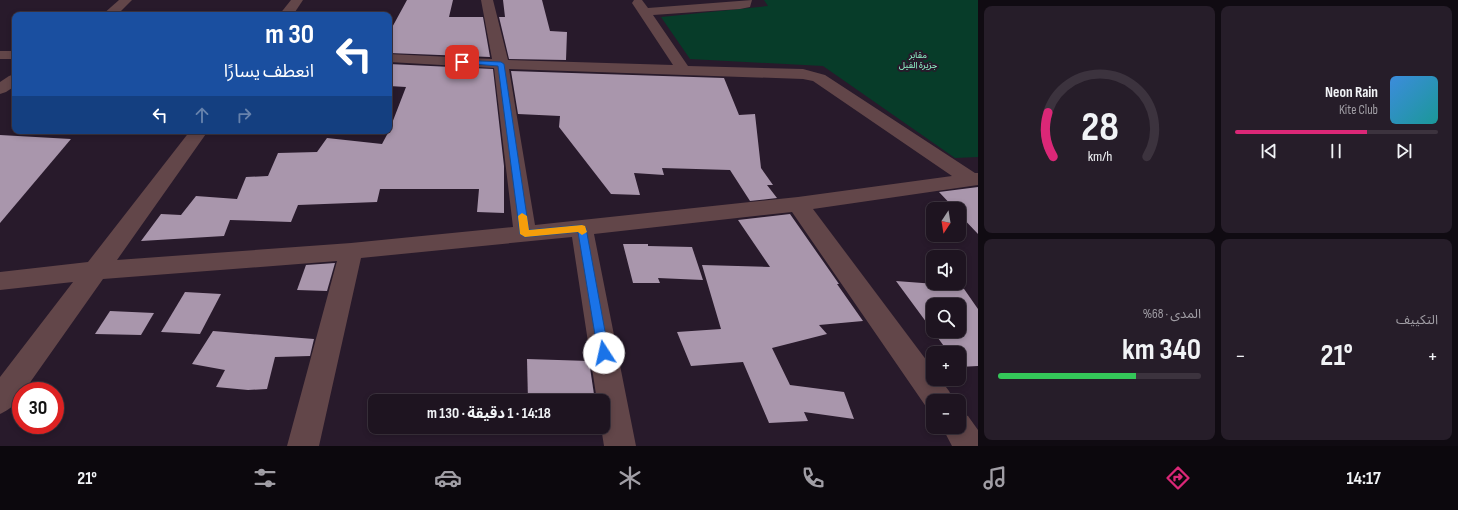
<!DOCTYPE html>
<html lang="ar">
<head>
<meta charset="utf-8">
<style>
  body { margin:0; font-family:"Sofia Sans Condensed","Noto Sans Arabic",sans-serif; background:#261d29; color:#f1f3f6; direction:rtl; height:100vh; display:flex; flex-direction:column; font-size:15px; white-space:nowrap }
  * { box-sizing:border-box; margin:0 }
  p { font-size:13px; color:#a19ea5 }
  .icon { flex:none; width:22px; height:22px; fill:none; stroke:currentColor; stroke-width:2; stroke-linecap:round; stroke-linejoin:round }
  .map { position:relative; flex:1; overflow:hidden; direction:ltr }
  .drawer { display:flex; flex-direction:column; gap:6px; padding:6px; background:#100b12; width:480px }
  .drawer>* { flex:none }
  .guide { position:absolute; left:12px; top:12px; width:380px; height:122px; border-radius:8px; box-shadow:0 2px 6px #0003,0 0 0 1px #3c333e; direction:rtl; background:#1a4fa0; color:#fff; overflow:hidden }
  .needle { width:26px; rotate:192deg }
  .tools { position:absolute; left:926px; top:202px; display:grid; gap:8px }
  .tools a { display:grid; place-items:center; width:40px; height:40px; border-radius:8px; background:#1e1420; box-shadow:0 2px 6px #0003,0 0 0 1px #3c333e; font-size:20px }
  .speed { position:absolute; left:12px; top:382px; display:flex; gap:8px; font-size:20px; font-weight:700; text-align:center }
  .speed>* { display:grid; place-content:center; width:52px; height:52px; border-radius:50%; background:#1e1420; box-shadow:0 2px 6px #0003,0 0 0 1px #3c333e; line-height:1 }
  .speed .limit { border:6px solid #d22; background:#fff; color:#111 }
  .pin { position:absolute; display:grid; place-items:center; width:34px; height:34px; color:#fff; margin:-17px; border-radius:8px; box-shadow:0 2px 6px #0006 }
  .me { position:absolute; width:44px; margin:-22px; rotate:350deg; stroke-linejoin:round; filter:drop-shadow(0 0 3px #0008) }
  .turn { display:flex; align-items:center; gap:14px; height:84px; padding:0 12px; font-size:18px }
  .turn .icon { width:52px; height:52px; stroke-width:2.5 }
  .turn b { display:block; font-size:28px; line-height:34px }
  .lanes { display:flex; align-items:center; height:38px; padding:0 12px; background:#0003; justify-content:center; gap:20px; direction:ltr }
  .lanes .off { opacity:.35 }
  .big { font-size:30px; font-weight:700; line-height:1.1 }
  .drawer .card { flex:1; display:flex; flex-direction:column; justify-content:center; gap:6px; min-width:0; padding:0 14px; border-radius:8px; background:#261d29 }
  .drawer .dial { align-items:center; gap:0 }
  .dial svg { height:104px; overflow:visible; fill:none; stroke:#3c333e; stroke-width:7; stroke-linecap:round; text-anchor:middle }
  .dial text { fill:#f1f3f6; stroke:none }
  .song { display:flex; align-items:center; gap:12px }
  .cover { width:48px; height:48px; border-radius:6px; background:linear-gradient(135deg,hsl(210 70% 55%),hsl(180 70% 35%)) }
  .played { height:4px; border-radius:2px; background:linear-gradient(90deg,#db2777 65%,#3c333e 65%) }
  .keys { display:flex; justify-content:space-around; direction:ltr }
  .heat { display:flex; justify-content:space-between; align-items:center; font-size:22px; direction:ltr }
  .charge { height:6px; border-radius:3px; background:linear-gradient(90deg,#34c759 68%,#3c333e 0) }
  .drawer .tiles { flex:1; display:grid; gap:6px; grid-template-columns:repeat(2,1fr) }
  .trip { position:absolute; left:368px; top:394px; width:242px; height:40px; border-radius:8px; background:#1e1420; box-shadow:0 2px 6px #0003,0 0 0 1px #3c333e; font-weight:700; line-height:40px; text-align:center; direction:rtl }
  .menu { display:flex; height:64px; justify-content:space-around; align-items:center; background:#0c080d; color:#a19ea5 }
  .menu .icon { width:28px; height:28px }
  .menu .selected { color:#db2777 }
  .menu b { font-size:18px; color:#f1f3f6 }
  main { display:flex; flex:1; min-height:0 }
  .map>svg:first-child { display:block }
  .green { fill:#073c29 }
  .building { fill:#a996ac; fill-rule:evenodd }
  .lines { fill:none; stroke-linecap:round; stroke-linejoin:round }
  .street { fill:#624649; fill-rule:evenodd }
  .route { fill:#1a73e8; stroke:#114b97 }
  .slow { fill:#f59e0b }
  .labels { text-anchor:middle; stroke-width:4; stroke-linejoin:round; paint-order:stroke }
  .far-park-label { font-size:9px; fill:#93facd; stroke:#281a2b }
</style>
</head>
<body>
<main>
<section class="drawer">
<div class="tiles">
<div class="card">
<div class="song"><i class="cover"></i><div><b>Neon Rain</b><p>Kite Club</p></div></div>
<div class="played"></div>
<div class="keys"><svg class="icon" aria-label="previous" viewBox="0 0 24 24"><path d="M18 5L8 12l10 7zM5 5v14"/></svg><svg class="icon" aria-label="pause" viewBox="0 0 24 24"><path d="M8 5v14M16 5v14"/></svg><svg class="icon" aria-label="next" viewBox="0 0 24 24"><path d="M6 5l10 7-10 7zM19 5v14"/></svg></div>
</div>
<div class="card dial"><svg viewBox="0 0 100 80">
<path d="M14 69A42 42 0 1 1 86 69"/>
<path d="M14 69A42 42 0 0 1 10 35" stroke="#db2777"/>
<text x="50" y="56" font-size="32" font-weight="700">28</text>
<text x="50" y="72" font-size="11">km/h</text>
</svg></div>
<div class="card"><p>التكييف</p>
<div class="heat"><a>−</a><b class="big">21°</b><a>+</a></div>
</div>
<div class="card"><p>المدى · 68%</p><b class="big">340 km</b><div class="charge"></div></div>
</div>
</section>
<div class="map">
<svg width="978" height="446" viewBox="0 0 978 446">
  <rect width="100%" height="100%" fill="#281a2b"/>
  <path class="green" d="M764,0H978V157L955,158L823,66L690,59L661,17L768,6Z"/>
  <g class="building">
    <path d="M407,0H453L449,17H483L490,57L389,53V33Z"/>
    <path d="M503,0H542L550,31L567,32L566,60L509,59L499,17H505Z"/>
    <path d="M389,64L493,69L504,166V213L477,212L479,189H380L377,202L298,205L291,222L230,220L224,236L141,241L161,214L181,215L196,196L237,199L246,177L268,176L278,153L317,152L327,138L382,144L389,131L406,87L389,86Z"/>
    <path d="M511,71L724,78L739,115L755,114L761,168L773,185H767L777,198L750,201L730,170L662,168L664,175L634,173L640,195L611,194L559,127L560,116L518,114Z"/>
    <path d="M0,135L71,139L0,223Z"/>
    <path d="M978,187V234L959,214V209H955L939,192Z"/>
    <path d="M790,214L839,284H837L863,321L819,325L827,334L772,348L790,385L844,392L854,419L804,412L808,421L769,423L743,362L691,366L677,332L721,329L702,265L770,267L738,220Z"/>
    <path d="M623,244H648V246L692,247L703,280L658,278L660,283H633Z"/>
    <path d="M335,263L327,291L297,290L306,265Z"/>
    <path d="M896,281L962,286L978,309V366L959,367V353H949ZM933,305H959V331H933Z"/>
    <path d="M185,292L221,294L200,334L161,332Z"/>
    <path d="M110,311L154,313L141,335L95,334Z"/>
    <path d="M213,331L314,339L310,356L275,357L267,389L248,390L216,387L225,370L192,364Z"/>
    <path d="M527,359L589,361L595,401H528Z"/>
  </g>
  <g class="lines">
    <g class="street">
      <path d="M119,0H132L117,15H102Z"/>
      <path d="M291,0H303L293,15H279Z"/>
      <path d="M481,0H493L508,60L673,65L632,3L634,0H642L648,8L752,0L750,7L740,9L653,15L688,66L803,69L825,75L975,173H978V185L813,209L933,369V379H940L949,391L954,401H933V412L929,411L792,212L594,234L636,446H604L601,427H603V401H597L572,237L361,258L319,446H287L337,261L103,279L24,391H21C21,402 9,410 0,414V377L73,282L0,290V272L88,262L190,131H208L117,260L351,243L513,227L494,68L389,62V54L492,59ZM509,69L803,79L813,81L952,176L798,197L535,225Z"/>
      <rect x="0" y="51" width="15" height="8"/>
      <path d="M15,74V86L6,92L0,94V82L9,76Z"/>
      <path d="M959,413L968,416L978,430V446H952L942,427H959Z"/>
    </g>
  </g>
  <path class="route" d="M460,60L501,62L504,64L529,230L582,225L586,228L609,353L608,356L604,358L600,356L598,353L578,232L525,237L520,234L498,66L462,63L459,62Z"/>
  <path class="slow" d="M522,213L527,216L529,230L582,225L585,226L587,232L582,235L578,232L525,237L520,234L518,216Z"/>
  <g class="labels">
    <g class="far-park-label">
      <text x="918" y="58">مقابر<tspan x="918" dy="10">جزيرة الفيل</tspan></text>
    </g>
  </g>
</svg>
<div class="tools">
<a><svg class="needle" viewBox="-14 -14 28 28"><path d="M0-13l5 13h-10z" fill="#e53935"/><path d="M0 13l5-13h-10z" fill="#a19ea5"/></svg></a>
<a><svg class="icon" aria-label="sound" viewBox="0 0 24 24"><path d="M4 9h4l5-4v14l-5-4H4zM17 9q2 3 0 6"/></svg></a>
<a><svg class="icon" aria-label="search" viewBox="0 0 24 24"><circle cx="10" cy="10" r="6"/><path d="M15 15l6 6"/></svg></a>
<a>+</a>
<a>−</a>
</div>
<div class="speed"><div class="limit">30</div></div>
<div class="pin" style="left:462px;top:62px;background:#d93025"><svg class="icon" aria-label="arrive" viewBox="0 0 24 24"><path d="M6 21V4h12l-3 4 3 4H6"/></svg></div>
<svg class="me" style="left:604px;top:353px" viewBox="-20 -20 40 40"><circle r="19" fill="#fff"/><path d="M0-13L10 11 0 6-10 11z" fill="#1a73e8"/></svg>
<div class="trip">14:18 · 1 دقيقة · 130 m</div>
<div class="guide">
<div class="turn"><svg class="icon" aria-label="left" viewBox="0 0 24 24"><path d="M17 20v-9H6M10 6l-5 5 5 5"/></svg><div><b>30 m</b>انعطف يسارًا</div></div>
<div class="lanes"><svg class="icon" aria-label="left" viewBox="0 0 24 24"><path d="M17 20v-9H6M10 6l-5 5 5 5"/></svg><svg class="icon off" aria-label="ahead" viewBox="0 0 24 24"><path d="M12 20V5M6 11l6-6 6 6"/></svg><svg class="icon off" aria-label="right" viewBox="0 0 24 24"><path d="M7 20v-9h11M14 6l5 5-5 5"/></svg></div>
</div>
</div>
</main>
<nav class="menu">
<b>14:17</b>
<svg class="icon selected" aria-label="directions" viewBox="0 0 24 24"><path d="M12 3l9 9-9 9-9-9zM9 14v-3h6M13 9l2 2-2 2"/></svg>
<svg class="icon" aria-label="music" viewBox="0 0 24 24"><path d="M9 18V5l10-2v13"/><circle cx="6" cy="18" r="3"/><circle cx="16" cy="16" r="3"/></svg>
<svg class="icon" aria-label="phone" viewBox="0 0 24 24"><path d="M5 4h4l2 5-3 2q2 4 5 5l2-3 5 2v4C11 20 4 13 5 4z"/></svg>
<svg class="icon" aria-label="climate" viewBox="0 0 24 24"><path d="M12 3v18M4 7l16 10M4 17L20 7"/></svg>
<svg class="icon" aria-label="car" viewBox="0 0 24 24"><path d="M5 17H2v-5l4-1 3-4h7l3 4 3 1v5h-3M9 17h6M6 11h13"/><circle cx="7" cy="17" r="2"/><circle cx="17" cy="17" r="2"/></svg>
<svg class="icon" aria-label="filters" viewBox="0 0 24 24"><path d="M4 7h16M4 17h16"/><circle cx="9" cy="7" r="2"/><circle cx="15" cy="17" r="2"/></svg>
<b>21°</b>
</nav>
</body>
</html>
